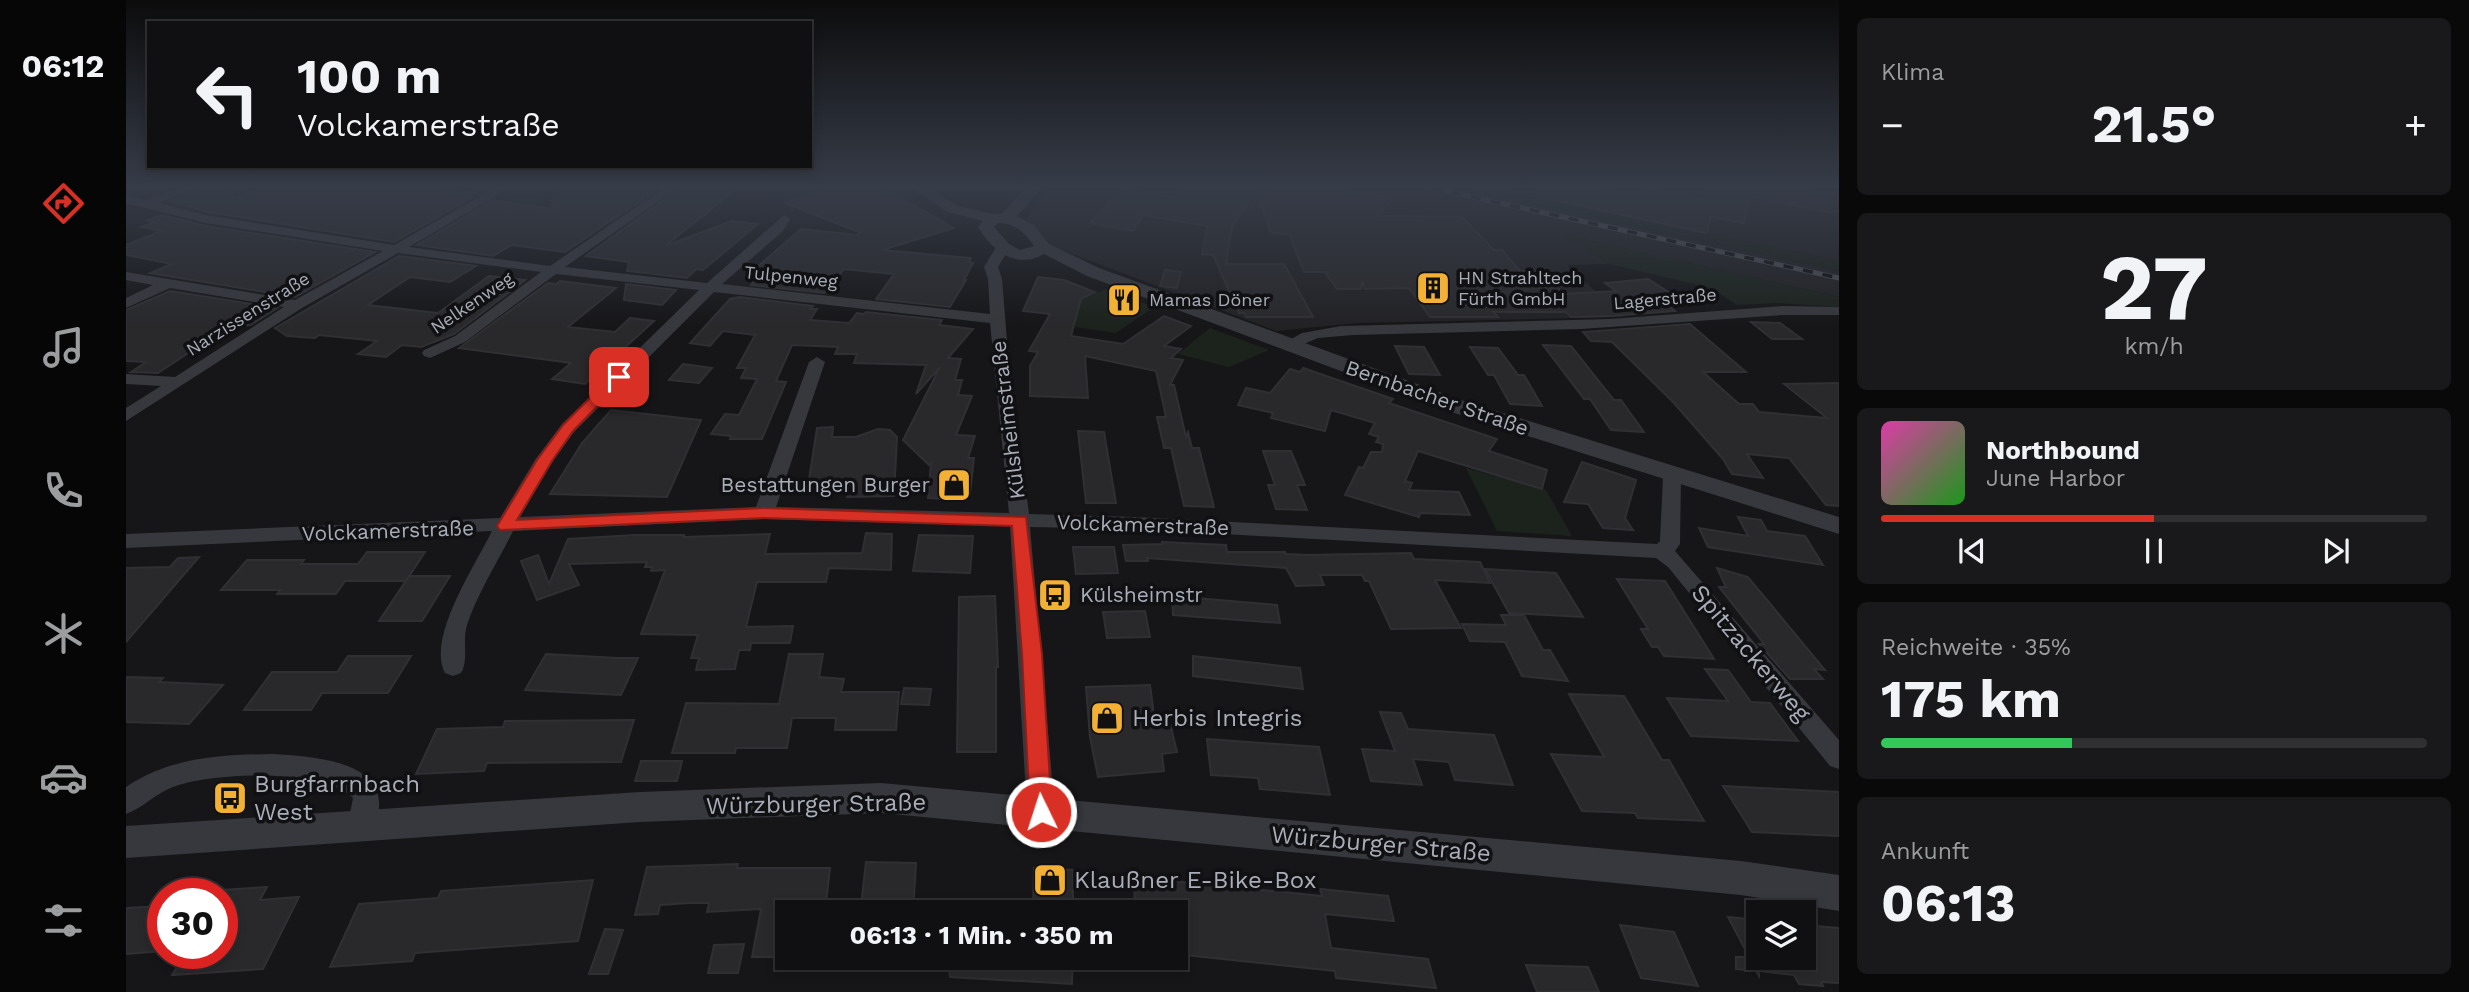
<!DOCTYPE html>
<html lang="de">
<head>
<meta charset="utf-8">
<style>
  body { margin:0; font-family:"Work Sans",sans-serif; background:#19191b; color:#f1f3f6; height:100vh; display:flex; flex-direction:column; font-size:26px; white-space:nowrap }
  * { box-sizing:border-box; margin:0 }
  p { font-size:23px; color:#9c9d9f }
  .icon { flex:none; width:38px; height:38px; fill:none; stroke:currentColor; stroke-width:2; stroke-linecap:round; stroke-linejoin:round }
  .map { position:relative; flex:1; overflow:hidden }
  .sheet { display:flex; flex-direction:column; gap:18px; padding:18px; background:#09090a; width:630px }
  .sheet>* { flex:none }
  .hud { position:absolute; left:21px; top:21px; width:665px; height:147px; border-radius:0px; box-shadow:0 4px 10px #0003,0 0 0 2px #303032; background:#101012; color:#f1f3f6; overflow:hidden }
  .buttons { position:absolute; left:1620px; top:900px; display:grid; gap:14px }
  .buttons a { display:grid; place-items:center; width:70px; height:70px; border-radius:0px; background:#101012; box-shadow:0 4px 10px #0003,0 0 0 2px #303032; font-size:35px }
  .speed { position:absolute; left:21px; top:878px; display:flex; gap:14px; font-size:35px; font-weight:700; text-align:center }
  .speed>* { display:grid; place-content:center; width:91px; height:91px; border-radius:50%; background:#101012; box-shadow:0 4px 10px #0003,0 0 0 2px #303032; line-height:1 }
  .speed .limit { border:10px solid #d22; background:#fff; color:#111 }
  .pin { position:absolute; display:grid; place-items:center; width:60px; height:60px; color:#fff; margin:-30px; border-radius:14px; box-shadow:0 4px 10px #0006 }
  .me { position:absolute; width:77px; margin:-38px; rotate:356deg; stroke-linejoin:round; filter:drop-shadow(0 0 5px #0008) }
  .turn { display:flex; align-items:center; gap:24px; height:147px; padding:0 35px; font-size:32px }
  .turn .icon { width:91px; height:91px; stroke-width:2.5 }
  .turn b { display:block; font-size:49px; line-height:60px }
  .big { font-size:52px; font-weight:700; line-height:1.1 }
  .sheet .tile { flex:1; display:flex; flex-direction:column; justify-content:center; gap:10px; min-width:0; padding:0 24px; border-radius:10px; background:#19191b }
  .sheet .dial { align-items:center; gap:0 }
  .dial b { font-size:91px; line-height:1 }
  .song { display:flex; align-items:center; gap:21px }
  .cover { width:84px; height:84px; border-radius:10px; background:linear-gradient(135deg,hsl(320 70% 55%),hsl(120 70% 35%)) }
  .played { height:7px; border-radius:4px; background:linear-gradient(90deg,#d93025 50%,#303032 50%) }
  .keys { display:flex; justify-content:space-around; direction:ltr }
  .heat { display:flex; justify-content:space-between; align-items:center; font-size:38px; direction:ltr }
  .charge { height:10px; border-radius:5px; background:linear-gradient(90deg,#34c759 35%,#303032 0) }
  .trip { position:absolute; left:649px; top:900px; width:413px; height:70px; border-radius:0px; background:#101012; box-shadow:0 4px 10px #0003,0 0 0 2px #303032; font-weight:700; line-height:70px; text-align:center }
  main { display:flex; flex:1; min-height:0 }
  .tab-bar { display:flex; flex-direction:column; width:126px; justify-content:space-around; align-items:center; background:#060607; color:#9c9d9f }
  .tab-bar .icon { width:49px; height:49px }
  .tab-bar .selected { color:#d93025 }
  .tab-bar b { font-size:32px; color:#f1f3f6 }
  .map>svg:first-child { display:block }
  .built { fill:#222225 }
  .green { fill:#1c231d }
  .building { fill:#29292c; stroke:#303034; stroke-width:2 }
  .lines { fill:none; stroke-linecap:round; stroke-linejoin:round }
  .minor { fill:#37383d; fill-rule:evenodd }
  .tertiary { fill:#37383d; fill-rule:evenodd }
  .rail-casing { stroke:#4a4c52; stroke-width:5 }
  .rail { stroke:#111113; stroke-width:3.5; stroke-dasharray:10; stroke-linecap:butt }
  .route { fill:#d93025; stroke:#8d1f18; stroke-width:2 }
  .labels { text-anchor:middle; stroke-width:7; stroke-linejoin:round; paint-order:stroke }
  .far-street-label { font-size:18px; fill:#a8adb8; stroke:#111113 }
  .far-poi-label { font-size:18px; fill:#a8adb8; stroke:#111113; text-anchor:start }
  .street-label { font-size:21px; fill:#a8adb8; stroke:#111113 }
  .poi-label { font-size:21px; fill:#a8adb8; stroke:#111113; text-anchor:end }
  .near-street-label { font-size:24px; fill:#a8adb8; stroke:#111113 }
  .near-poi-label { font-size:24px; fill:#a8adb8; stroke:#111113; text-anchor:start }
</style>
</head>
<body>
<main>
<nav class="tab-bar">
<b>06:12</b>
<svg class="icon selected" aria-label="directions" viewBox="0 0 24 24"><path d="M12 3l9 9-9 9-9-9zM9 14v-3h6M13 9l2 2-2 2"/></svg>
<svg class="icon" aria-label="music" viewBox="0 0 24 24"><path d="M9 18V5l10-2v13"/><circle cx="6" cy="18" r="3"/><circle cx="16" cy="16" r="3"/></svg>
<svg class="icon" aria-label="phone" viewBox="0 0 24 24"><path d="M5 4h4l2 5-3 2q2 4 5 5l2-3 5 2v4C11 20 4 13 5 4z"/></svg>
<svg class="icon" aria-label="climate" viewBox="0 0 24 24"><path d="M12 3v18M4 7l16 10M4 17L20 7"/></svg>
<svg class="icon" aria-label="car" viewBox="0 0 24 24"><path d="M5 17H2v-5l4-1 3-4h7l3 4 3 1v5h-3M9 17h6M6 11h13"/><circle cx="7" cy="17" r="2"/><circle cx="17" cy="17" r="2"/></svg>
<svg class="icon" aria-label="filters" viewBox="0 0 24 24"><path d="M4 7h16M4 17h16"/><circle cx="9" cy="7" r="2"/><circle cx="15" cy="17" r="2"/></svg>
</nav>
<div class="map">
<svg width="1713" height="992" viewBox="0 0 1713 992">
  <rect width="100%" height="100%" fill="#161618"/>
  <g class="built">
    <path d="M921,188H1333L1713,271V297L1439,235L1483,264L1441,265L1498,317L1233,323L1150,331L925,246L900,220Z"/>
    <path d="M1365,188H1713V261L1475,212Z"/>
  </g>
  <g class="green">
    <path d="M394,188H437L408,205L375,199Z"/>
    <path d="M1333,188H1365L1713,261V271Z"/>
    <path d="M1436,234L1713,297V307L1651,303L1611,305L1585,288L1483,264Z"/>
    <path d="M979,289L1028,307L990,333L949,327L954,301Z"/>
    <path d="M1084,328L1143,350L1103,367L1052,354Z"/>
    <path d="M1340,468L1420,490L1446,536L1371,531Z"/>
  </g>
  <g class="building">
    <path d="M73,188H105L107,198L133,188H315L349,193L341,197H347L268,242L81,212L43,201Z"/>
    <path d="M427,188H533L439,252L386,245L367,256L291,245L367,200L426,209Z"/>
    <path d="M554,188H612L539,246L606,221L632,224L577,270L570,269L561,278L501,271L503,262L460,256Z"/>
    <path d="M699,188H757L828,228L756,250L845,258L843,262L847,263L838,280H840L824,307L750,299L768,274L718,269L698,293L625,285L640,269L630,268L675,229L732,235L733,232L659,203Z"/>
    <path d="M998,188L1053,198L1054,188H1216L1266,199L1252,216L1336,217L1368,250H1376L1394,271L1419,272L1437,294L1490,291L1479,283L1522,279L1555,300L1537,301L1549,311L1484,316L1445,317L1440,312H1367L1372,317H1304L1283,288L1239,289L1236,281L1235,289H1211L1199,272H1178L1163,234L1145,233L1130,190L1106,227L1100,264H1158L1187,317H1120L1118,313H1113L1087,255L1076,254L1081,226L1017,215L1007,231L964,223Z"/>
    <path d="M1409,188H1478L1511,195L1515,188H1528L1578,199L1583,188H1679L1713,195V212L1707,211V213L1625,197L1618,223L1585,217L1580,233L1409,196Z"/>
    <path d="M36,215L80,226L249,252L169,297L24,273L46,264L0,255V245L35,231L15,227L29,222L21,220Z"/>
    <path d="M273,256L350,266L324,282L284,277L242,305L312,313L363,276L399,280L328,334L295,347L276,345L260,357L232,354L251,341L193,335L189,338L161,336L149,328Z"/>
    <path d="M1039,270L1055,272L1051,288L1034,286Z"/>
    <path d="M912,277L938,280L969,292L955,299L945,336L997,344L1038,316L1065,326L1038,346L1055,349L1045,358L1057,360L1044,385H1048L1060,437L1062,432L1066,448H1073L1088,507L1058,506L1045,448H1038L1031,417H1040L1030,371L959,356L962,398L904,396V366L912,352L903,351L924,314L897,311Z"/>
    <path d="M434,281L490,288L442,327L489,332L504,318L528,321L459,384L426,379L445,363L333,348L422,283L431,284Z"/>
    <path d="M500,284L550,290L536,305L498,300Z"/>
    <path d="M44,291L151,308L125,325L103,326L32,373L5,372L20,362L0,361V310Z"/>
    <path d="M613,297L687,306L684,309H691L684,320L723,323L731,313L738,314L740,312L816,320L813,325L847,329L822,358L835,359L829,380H836L832,395L846,396L830,435L849,436L842,458H848L844,494H824L823,499L802,498L805,463L803,465L777,440L814,367L790,394L800,365L728,363L731,354H709L712,347L666,345L650,381L660,382L636,439H604L605,436L585,434L599,414L613,415L631,379L615,378L620,368H611L629,335L597,331L584,346L564,343L604,299Z"/>
    <path d="M1625,322L1654,323L1676,339H1646Z"/>
    <path d="M1564,324L1620,372H1577L1613,404H1627L1633,412L1701,418L1658,384L1713,383V506L1700,505L1663,458L1621,454L1637,478L1606,474L1597,459L1547,402L1486,342L1465,341L1457,332Z"/>
    <path d="M1417,345L1445,346L1488,400H1495L1518,432L1485,430L1464,399H1458Z"/>
    <path d="M1269,346L1298,347L1314,375L1283,374Z"/>
    <path d="M1344,347L1372,348L1392,375H1398L1416,406L1384,404L1368,375H1362Z"/>
    <path d="M557,364L586,368L573,383L543,380Z"/>
    <path d="M1177,368L1267,399L1263,403L1371,439L1363,451L1421,470L1416,489L1292,451L1279,481L1286,483L1283,490L1333,492L1344,515L1294,513L1293,517L1219,495L1233,467L1237,468L1245,452H1256L1257,444L1250,442L1253,437L1243,434L1249,423L1205,410L1199,431L1145,418L1147,413L1112,405L1120,388L1144,393L1164,369L1174,372Z"/>
    <path d="M485,410L575,420L541,497L424,494L456,443Z"/>
    <path d="M707,427L706,437H730L752,429L764,430L771,437L768,496L721,497L722,485L682,486L691,428Z"/>
    <path d="M952,431L978,432L990,503H960Z"/>
    <path d="M1137,451H1165L1179,485H1171L1181,510L1150,509L1142,485H1149Z"/>
    <path d="M1456,462L1510,480L1499,518L1507,530L1477,528L1462,504L1438,502Z"/>
    <path d="M1612,517L1635,520L1641,531L1679,536L1697,565L1582,547L1573,528L1622,536Z"/>
    <path d="M740,533L766,534L765,570L703,568L700,582H631L620,627L667,626L664,643H625L624,650H613L609,669L570,670L573,658H565L572,635L515,634L539,570L525,571L526,567H519L521,562L443,564L453,585L411,600L395,561L412,555L423,584L442,539L508,535H558L557,537L644,534L639,554L736,553Z"/>
    <path d="M793,535L847,536L844,573L787,571Z"/>
    <path d="M1036,542L1100,545L1101,552H1159L1160,554L1181,555L1285,553L1288,559L1354,562L1364,583L1309,580L1335,628L1265,629L1243,581H1239L1236,575H1194L1198,585L1170,586L1160,568L1021,558L1022,561H1000L997,545L1036,544Z"/>
    <path d="M947,547H988L992,573L950,574Z"/>
    <path d="M241,552H299L280,581H219L210,594H151L154,590H95L121,560H178L175,564H232Z"/>
    <path d="M73,557L0,642V568L44,567L52,558Z"/>
    <path d="M1591,568L1622,577L1699,670L1688,669L1697,679H1664L1633,644H1638L1593,587H1600Z"/>
    <path d="M1359,569L1430,573L1457,617L1383,613Z"/>
    <path d="M283,576H324L296,621H253Z"/>
    <path d="M1491,579L1539,581L1588,659L1538,656L1532,647H1526L1515,629H1522Z"/>
    <path d="M869,596L872,667H870V752H831L833,597Z"/>
    <path d="M1046,596L1151,605L1154,623L1047,615Z"/>
    <path d="M1019,611L1024,637L981,638L977,612Z"/>
    <path d="M1375,615H1398L1417,650H1424L1442,681L1396,676L1379,642L1344,641L1336,624L1380,625Z"/>
    <path d="M420,654L491,658H512L495,695L399,690Z"/>
    <path d="M663,654H697L693,677L718,679L715,692H773L770,730H709L710,718H666L661,748H610L609,753H546L560,703L653,704Z"/>
    <path d="M222,656H285L262,693H196L185,710H118L146,672H211Z"/>
    <path d="M1067,656L1174,668L1177,689L1067,676Z"/>
    <path d="M1579,669L1602,670L1625,702L1644,703L1672,741L1565,736L1541,698L1602,701Z"/>
    <path d="M0,677L37,678L33,682L97,685L63,724L0,722Z"/>
    <path d="M1024,685L1029,723H1044L1051,752L1036,754L1038,771L972,777L964,737L960,687Z"/>
    <path d="M778,688L805,689L803,705L775,704Z"/>
    <path d="M1443,694L1498,696L1536,760H1543L1578,821L1512,818L1509,813L1456,811L1425,754L1478,757Z"/>
    <path d="M1254,712L1275,713L1282,729L1368,735L1387,785L1329,780L1323,762L1287,759L1296,785L1245,781L1236,749L1269,751Z"/>
    <path d="M508,720L495,762L361,763L358,771L290,774L311,729L377,727L379,721Z"/>
    <path d="M1081,739L1193,747L1204,795L1134,789L1132,778L1085,775Z"/>
    <path d="M515,761H556L551,781H509Z"/>
    <path d="M1597,786L1713,792V836L1626,832Z"/>
    <path d="M740,862L790,863L787,912H765L766,905H735Z"/>
    <path d="M612,864L611,868H704L699,912H662V957H626L635,909L581,912L583,903H563L534,905L532,914L509,915L521,867Z"/>
    <path d="M908,868L947,870V912H907Z"/>
    <path d="M1008,877L1196,896L1194,889L1262,896L1268,921L1199,914L1205,948L1302,959L1310,988L1210,978L1209,971L1050,954V912H1009Z"/>
    <path d="M467,880L452,941L289,953L286,961L204,967L233,904L312,898L315,891Z"/>
    <path d="M141,887L134,900L173,897L137,969L46,975L59,954H96V890Z"/>
    <path d="M37,906V951L0,954V908Z"/>
    <path d="M1602,917L1633,920V957H1678V925L1713,928V983L1695,982L1697,986L1673,984L1668,975L1633,971V976L1630,971L1610,969V957H1623Z"/>
    <path d="M1494,925L1548,932L1572,986L1515,978Z"/>
    <path d="M479,929L497,930L482,974H463Z"/>
    <path d="M618,944L612,973H582L588,945Z"/>
    <path d="M822,957H947L946,984L824,977Z"/>
    <path d="M1400,965L1462,967L1473,992H1411Z"/>
  </g>
  <g class="lines">
    <g class="minor">
      <path d="M53,188H71L32,203L80,215L268,245L369,188H383L283,247L424,266L538,188H551L439,267L581,283L658,215L664,219L657,231L596,284L864,314L862,279L858,267L871,246H881L883,249L872,267L876,279L881,341L903,514L1008,517L1531,544L1534,541L1537,476L1539,472H1553L1555,476L1554,544L1549,551L1713,740V769L1704,766L1542,567L1530,558L1008,529L904,527L929,812L925,821L915,824L905,821L901,812L884,526L638,519L387,531C373,560 351,594 341,625C336,641 343,660 335,673L327,676L319,673C300,638 350,564 366,531L0,548V534L374,518L409,460L436,424L573,290L430,274L339,342L304,358L298,356L296,353L298,350L329,336L415,272L272,253L176,308L0,421V408L35,386L0,384V374L49,377L158,307L44,288L0,308V298L27,285L0,280V272L169,300L257,251L80,223L0,203V195L19,200ZM588,292L864,323L883,513L650,507L699,362L691,357L683,362L630,507L394,517L427,461L448,432Z"/>
      <path d="M1656,306L1713,307V315H1656L1455,329L1227,335L1192,338L1161,351L1153,346L1176,333L1215,326L1484,319Z"/>
      <path d="M146,754C195,757 278,762 246,833L236,836L226,833L222,824L227,798C197,768 87,772 47,787C30,793 17,808 0,814V787C44,757 94,755 146,754Z"/>
    </g>
    <g class="tertiary">
      <path d="M785,188H803L832,206L867,214H876L900,188H916L891,216L908,225L923,244L973,268L1335,400L1713,517V534L1319,410L961,276L918,254C891,270 866,251 852,227L857,221L822,212ZM872,223C888,222 899,233 908,246L894,250L883,244L868,227Z"/>
      <path d="M755,783L1615,861L1713,875V911L1615,895L755,813L514,822L0,858V826L514,792Z"/>
    </g>
    <g class="rail-casing">
      <path id="rail" d="M1306,188L1713,278"/>
    </g>
    <use href="#rail" class="rail"/>
  </g>
  <linearGradient id="sky" x2="0" y2="1"><stop stop-color="#0c0c0d"/><stop offset="0.57" stop-color="#363c48"/><stop offset="1" stop-color="#363c48" stop-opacity="0"/></linearGradient>
  <rect width="1713" height="327" fill="url(#sky)"/>
  <path class="route" d="M493,373L500,377L447,431L426,461L391,520L638,508L900,517L916,654L926,812L923,819L915,822L907,819L904,812L896,654L886,526L638,518L374,530L371,526L411,460L437,425L488,374Z"/>
  <defs>
    <g id="building-square" transform="scale(1.75)"><rect x="-9" y="-9" width="18" height="18" rx="4" fill="#f2b134" stroke="#111113"/><path d="M-4-6H4V6H1V3H-1V6H-4ZM-2.5-4.3h1.7v1.8h-1.7ZM.8-4.3h1.7v1.8H.8ZM-2.5-1h1.7V.8h-1.7ZM.8-1h1.7V.8H.8Z" fill="#111"/></g>
    <g id="restaurant-square" transform="scale(1.75)"><rect x="-9" y="-9" width="18" height="18" rx="4" fill="#f2b134" stroke="#111113"/><path d="M-5-6h1v4h1v-4h1v4h1v-4h1v5L-1.5 .5V6h-2V.5L-5-1ZM5-6V6H3V1.5H1.5Q1.5-4 5-6Z" fill="#111"/></g>
    <g id="shop-square" transform="scale(1.75)"><rect x="-9" y="-9" width="18" height="18" rx="4" fill="#f2b134" stroke="#111113"/><path d="M-5-2.5h2.3a2.7 3.5 0 0 1 5.4 0H5L5.5 6h-11ZM-1.5-2.5h3a1.5 2.3 0 0 0-3 0Z" fill="#111"/></g>
    <g id="bus-square" transform="scale(1.75)"><rect x="-9" y="-9" width="18" height="18" rx="4" fill="#f2b134" stroke="#111113"/><path d="M-5-6H5V4H4V6H2V4H-2V6H-4V4H-5ZM-3.5-4V0h7V-4ZM-3.5 1.2v1.5H-2V1.2ZM2 1.2v1.5H3.5V1.2Z" fill="#111"/></g>
  </defs>
  <g fill-rule="evenodd">
    <use href="#building-square" x="1307" y="288"/>
    <use href="#restaurant-square" x="998" y="300"/>
    <use href="#shop-square" x="828" y="485"/>
    <use href="#bus-square" x="929" y="595"/>
    <use href="#shop-square" x="981" y="718"/>
    <use href="#bus-square" x="104" y="798"/>
    <use href="#shop-square" x="924" y="880"/>
  </g>
  <g class="labels">
    <g class="far-street-label">
      <text transform="translate(665 277) rotate(6)" y="6">Tulpenweg</text>
      <text transform="translate(1539 299) rotate(-5)" y="6">Lagerstraße</text>
      <text transform="translate(346 303) rotate(-34)" y="6">Nelkenweg</text>
      <text transform="translate(122 314) rotate(-32)" y="6">Narzissenstraße</text>
    </g>
    <g class="far-poi-label">
      <text x="1332" y="284">HN Strahltech<tspan x="1332" dy="21">Fürth GmbH</tspan></text>
      <text x="1023" y="306">Mamas Döner</text>
    </g>
    <g class="street-label">
      <text transform="translate(1311 398) rotate(19)" y="7">Bernbacher Straße</text>
      <text transform="translate(882 420) rotate(-97)" y="7">Külsheimstraße</text>
      <text transform="translate(1017 525) rotate(2)" y="7">Volckamerstraße</text>
      <text transform="translate(262 531) rotate(-2)" y="7">Volckamerstraße</text>
    </g>
    <g class="poi-label">
      <text x="804" y="492">Bestattungen Burger</text>
      <text x="954" y="602" text-anchor="start">Külsheimstr</text>
    </g>
    <g class="near-street-label">
      <text transform="translate(1625 653) rotate(50)" y="8">Spitzackerweg</text>
      <text transform="translate(690 804) rotate(-1)" y="8">Würzburger Straße</text>
      <text transform="translate(1255 844) rotate(5)" y="8">Würzburger Straße</text>
    </g>
    <g class="near-poi-label">
      <text x="1006" y="726">Herbis Integris</text>
      <text x="128" y="792">Burgfarrnbach<tspan x="128" dy="28">West</tspan></text>
      <text x="948" y="888">Klaußner E-Bike-Box</text>
    </g>
  </g>
</svg>
<div class="buttons">
<a><svg class="icon" aria-label="layers" viewBox="0 0 24 24"><path d="M12 4l9 5-9 5-9-5zM3 14l9 5 9-5"/></svg></a>
</div>
<div class="speed"><div class="limit">30</div></div>
<div class="pin" style="left:493px;top:377px;background:#d93025"><svg class="icon" aria-label="arrive" viewBox="0 0 24 24"><path d="M6 21V4h12l-3 4 3 4H6"/></svg></div>
<svg class="me" style="left:915px;top:812px" viewBox="-20 -20 40 40"><circle r="17" fill="#d93025" stroke="#fff" stroke-width="3"/><path d="M0-11L8 9 0 5-8 9z" fill="#fff"/></svg>
<div class="trip">06:13 · 1 Min. · 350 m</div>
<div class="hud">
<div class="turn"><svg class="icon" aria-label="left" viewBox="0 0 24 24"><path d="M17 20v-9H6M10 6l-5 5 5 5"/></svg><div><b>100 m</b>Volckamerstraße</div></div>
</div>
</div>
<section class="sheet">
<div class="tile"><p>Klima</p>
<div class="heat"><a>−</a><b class="big">21.5°</b><a>+</a></div>
</div>
<div class="tile dial"><b>27</b><p>km/h</p></div>
<div class="tile">
<div class="song"><i class="cover"></i><div><b>Northbound</b><p>June Harbor</p></div></div>
<div class="played"></div>
<div class="keys"><svg class="icon" aria-label="previous" viewBox="0 0 24 24"><path d="M18 5L8 12l10 7zM5 5v14"/></svg><svg class="icon" aria-label="pause" viewBox="0 0 24 24"><path d="M8 5v14M16 5v14"/></svg><svg class="icon" aria-label="next" viewBox="0 0 24 24"><path d="M6 5l10 7-10 7zM19 5v14"/></svg></div>
</div>
<div class="tile"><p>Reichweite · 35%</p><b class="big">175 km</b><div class="charge"></div></div>
<div class="tile"><p>Ankunft</p><b class="big">06:13</b></div>
</section>
</main>
</body>
</html>
